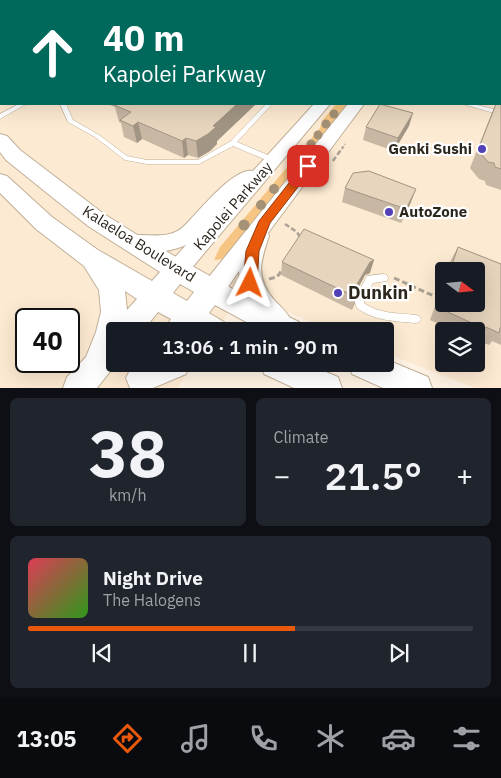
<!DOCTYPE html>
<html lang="en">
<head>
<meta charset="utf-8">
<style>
  body { margin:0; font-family:"IBM Plex Sans",sans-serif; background:#20242c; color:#f1f3f6; height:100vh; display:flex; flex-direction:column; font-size:19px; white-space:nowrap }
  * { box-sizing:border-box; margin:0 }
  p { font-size:16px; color:#9ea1a6 }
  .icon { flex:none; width:28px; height:28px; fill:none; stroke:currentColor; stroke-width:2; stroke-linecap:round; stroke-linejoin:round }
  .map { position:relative; height:388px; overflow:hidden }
  .sheet { display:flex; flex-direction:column; gap:10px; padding:10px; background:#0d0f14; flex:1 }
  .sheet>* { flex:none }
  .top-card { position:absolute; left:0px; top:0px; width:501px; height:105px; box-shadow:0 5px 20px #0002; background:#00695c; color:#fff; overflow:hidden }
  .needle { width:32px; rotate:106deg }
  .tools { position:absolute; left:435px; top:262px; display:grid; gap:10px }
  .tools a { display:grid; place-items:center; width:50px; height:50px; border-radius:5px; background:#171b24; box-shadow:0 5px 20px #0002; font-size:25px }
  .speed { position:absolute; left:15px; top:308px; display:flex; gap:10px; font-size:25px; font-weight:700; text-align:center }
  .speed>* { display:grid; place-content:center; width:65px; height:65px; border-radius:50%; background:#171b24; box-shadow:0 5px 20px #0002; line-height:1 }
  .speed .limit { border:2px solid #111; border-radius:8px; background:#fff; color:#111 }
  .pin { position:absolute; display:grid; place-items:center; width:42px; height:42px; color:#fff; margin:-21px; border-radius:10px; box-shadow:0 2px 8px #0006 }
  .me { position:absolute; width:55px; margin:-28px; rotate:3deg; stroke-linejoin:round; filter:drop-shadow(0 0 4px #0008) }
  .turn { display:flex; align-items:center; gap:18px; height:105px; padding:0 20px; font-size:22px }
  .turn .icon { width:65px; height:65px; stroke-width:2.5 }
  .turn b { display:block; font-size:35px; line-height:42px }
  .big { font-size:38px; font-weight:600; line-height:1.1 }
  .sheet .card { flex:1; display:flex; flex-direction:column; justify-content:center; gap:8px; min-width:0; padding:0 18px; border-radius:8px; background:#20242c }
  .sheet .dial { align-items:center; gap:0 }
  .dial b { font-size:65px; line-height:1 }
  .song { display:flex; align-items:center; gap:15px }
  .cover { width:60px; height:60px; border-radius:8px; background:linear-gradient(135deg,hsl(350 70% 55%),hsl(110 70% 35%)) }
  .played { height:5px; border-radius:2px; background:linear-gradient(90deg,#ea580c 60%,#363941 60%) }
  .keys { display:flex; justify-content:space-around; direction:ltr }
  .heat { display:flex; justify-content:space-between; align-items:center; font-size:28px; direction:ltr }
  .sheet .tiles { flex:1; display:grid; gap:10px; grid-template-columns:1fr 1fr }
  .card:last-child { grid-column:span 2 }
  .trip { position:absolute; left:106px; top:322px; width:288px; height:50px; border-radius:5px; background:#171b24; box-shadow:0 5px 20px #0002; font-weight:600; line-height:50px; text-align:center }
  .tabs { display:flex; height:80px; justify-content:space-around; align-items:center; background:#090b0e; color:#9ea1a6 }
  .tabs .icon { width:35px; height:35px }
  .tabs .current { color:#ea580c }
  .tabs b { font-size:22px; color:#f1f3f6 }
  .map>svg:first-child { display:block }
  .built { fill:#fdead2; fill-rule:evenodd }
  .green { fill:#f7c583 }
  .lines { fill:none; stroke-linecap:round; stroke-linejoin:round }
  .stream { stroke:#f4b660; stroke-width:5 }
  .service-casing { stroke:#c1af98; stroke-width:1 }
  .tertiary-casing { stroke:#c1af98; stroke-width:2 }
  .secondary-casing { stroke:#c1af98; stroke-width:2 }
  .path-far2 { stroke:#aca296; stroke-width:2; stroke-dasharray:3 2; stroke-linecap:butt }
  .path-far1 { stroke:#aca296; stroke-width:2.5; stroke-dasharray:5 2.5; stroke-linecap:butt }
  .path { stroke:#aca296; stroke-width:3; stroke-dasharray:6 3; stroke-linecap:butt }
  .service { fill:#fff; fill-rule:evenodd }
  .tertiary { fill:#fff; fill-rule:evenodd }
  .secondary { fill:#fff; fill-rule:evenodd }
  .rail { stroke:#80776c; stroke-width:2.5; stroke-dasharray:6 3; stroke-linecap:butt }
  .tree { fill:#a49176 }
  .wall { fill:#c7b7a3 }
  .shaded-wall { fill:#a29584 }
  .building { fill:#e7d5bd; stroke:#a29584 }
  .route { fill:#ea580c; stroke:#983908 }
  .poi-dot { fill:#5240b7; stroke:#fff; stroke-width:2 }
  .labels { text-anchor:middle; stroke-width:4.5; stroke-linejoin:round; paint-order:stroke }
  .poi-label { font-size:15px; font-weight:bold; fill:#2d261d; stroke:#fff; text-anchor:end }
  .street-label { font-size:15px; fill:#2d261d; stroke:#fff }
  .near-poi-label { font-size:18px; font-weight:bold; fill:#2d261d; stroke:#fff; text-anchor:start }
</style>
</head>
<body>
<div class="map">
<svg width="501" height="388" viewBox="0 0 501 388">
  <rect width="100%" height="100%" fill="#fff3e5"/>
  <path class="built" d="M452,0H501V388H475L385,353V331H333L285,311L268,297L260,282L262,263L216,331H115V364H194L177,388H0V102L1,104H500V1H452ZM444,271H476V304H444ZM26,319H69V361H26ZM444,331H476V364H444Z"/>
  <path class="green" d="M336,104H347L223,259L214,260L220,247L320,128L322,121Z"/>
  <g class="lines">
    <path class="stream" d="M69,331L73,334"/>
    <g class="service-casing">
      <g id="service">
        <path d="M190,0H195L194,1H190Z"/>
        <path d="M221,0H226L225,1H220Z"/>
        <path d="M281,0H289L290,1H283Z"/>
        <rect x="500" y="45" width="1" height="4"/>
        <rect x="500" y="53" width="1" height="4"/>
        <path d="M19,104H26L0,119V114Z"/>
        <path d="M60,104H66L73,120L99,135L127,156L147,160H198L231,141L266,104H272L237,142L275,158L276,160L275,162H271L233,146L199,164H147L125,160L95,137L68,122Z"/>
        <path d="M465,104H474L501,111V115L466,105Z"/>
        <path d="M384,274L387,275L388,278L387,281L373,283L364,300V303C379,314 398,313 416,315L419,316L421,319L419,322L416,323C395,321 374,321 357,308L354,300L367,276Z"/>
      </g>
    </g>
    <g class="tertiary-casing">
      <g id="tertiary">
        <path d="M314,104H330L185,276L177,279L169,276L166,270L169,264L186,245C167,253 143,255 124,249L121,243L124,237C143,231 167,242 183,227C197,214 234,166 253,171Z"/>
        <path d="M348,104H364L268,233L269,236C260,263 255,278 275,301C282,308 288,313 292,322L288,330L284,331L272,330C257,313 239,295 239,271C229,284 222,303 204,297L201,290L204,283Z"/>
      </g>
    </g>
    <g class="secondary-casing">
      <g id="secondary">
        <path d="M0,134L7,136L20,150L104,214L139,236L240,293L299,322L303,331H263L215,305L209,313L224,322L228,331H164L171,319L158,312L143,331H115L116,364L97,388H63L67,377L86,357L96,332L101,312L99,290L84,266L36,229L0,193V174L7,176L52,217L98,250L152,281L160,272L88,226L6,160L0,152ZM180,284L194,292L187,301L173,293ZM125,291L137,299L127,310Z"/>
        <path d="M385,359L428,377L432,388H383L352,374L348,364H385Z"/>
        <path d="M140,364H190L186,374L153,388H130L126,378L131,368Z"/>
        <path d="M260,364H307L338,377L342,388H294L264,374Z"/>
      </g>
    </g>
    <path class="path-far2" d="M339,153L345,144"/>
    <g class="path-far1">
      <path d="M333,161L340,151"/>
      <path d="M285,224L297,232L300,237"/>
    </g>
    <g class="path">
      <path d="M394,278L434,296"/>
      <path d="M269,279L277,277L282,270"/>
    </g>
    <use href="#service" class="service"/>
    <use href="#tertiary" class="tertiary"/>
    <use href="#secondary" class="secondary"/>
    <path class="rail" d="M157,1L159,0"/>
  </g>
  <g class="tree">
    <circle cx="334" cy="114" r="4.5"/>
    <circle cx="326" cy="124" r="4.5"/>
    <circle cx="318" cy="135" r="4.5"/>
    <circle cx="311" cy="144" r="4.5"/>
    <circle cx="292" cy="166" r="5"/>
    <circle cx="274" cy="189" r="5"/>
    <circle cx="261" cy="205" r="5"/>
    <circle cx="244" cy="225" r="5.5"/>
  </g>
  <g class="wall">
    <path d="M107,104H256L217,141V144L210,151L198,158L188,155L184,158L142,139L137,143L124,137L121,123L119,122L115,107Z"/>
    <path d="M496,104H501V190L486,185L485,181L479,179L470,168L489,120Z"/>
    <path d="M409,126L394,151L363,140L366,127Z"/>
    <path d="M345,188L411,202L401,223L342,202Z"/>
    <path d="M458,247L501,264V345L492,341L489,345L477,340L476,341V331H454L430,320L444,281V304L476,271H447L451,260Z"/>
    <path d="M282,262L370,273L365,275L357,290L354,305L352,310L281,275Z"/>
  </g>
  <g class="shaded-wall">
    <path d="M237,104H256L217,141V144L210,151L198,158L196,141Z"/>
    <path d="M413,113L409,126L394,151L398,138Z"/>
    <path d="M138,122L142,139L137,143L133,126Z"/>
    <path d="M186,138L188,155L184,158L182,141Z"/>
    <path d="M416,189L411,202L401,223L406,209Z"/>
    <path d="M374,260L370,273L365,275L354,296L356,286L370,262Z"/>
    <path d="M358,292L354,305L352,310L356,297Z"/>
  </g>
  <g class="building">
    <path d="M116,104H237L213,126L216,127L208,134L196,141L186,138L182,141L138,122L133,126L120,120L131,112L114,105Z"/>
    <path d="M380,104L413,113L398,138L366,127Z"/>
    <path d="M496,104H501V169L495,167L494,163L488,162L478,150Z"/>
    <path d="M369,171L416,189L406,209L345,188L353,173Z"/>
    <path d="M304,229L374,260L370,262L356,286L358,292L356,297L282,262Z"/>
    <path d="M458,247L501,264V328H500L499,333L486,327L485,329L437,307L444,288V304H476V271H450Z"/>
  </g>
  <path class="route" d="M308,163L312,164L313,166L312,169L270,223L259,251L257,283L255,287L250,289L245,287L243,283L246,251L259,221L304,164Z"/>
  <g class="poi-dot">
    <circle cx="482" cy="149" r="5"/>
    <circle cx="389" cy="212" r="5"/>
    <circle cx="338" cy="293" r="5"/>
  </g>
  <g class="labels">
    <g class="poi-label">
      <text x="472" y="154">Genki Sushi</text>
      <text x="399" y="217" text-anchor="start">AutoZone</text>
    </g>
    <g class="street-label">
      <text transform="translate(233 206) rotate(-49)" y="5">Kapolei Parkway</text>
      <text transform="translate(139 244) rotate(32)" y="5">Kalaeloa Boulevard</text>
    </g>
    <g class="near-poi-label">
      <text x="348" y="299">Dunkin'</text>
    </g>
  </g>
</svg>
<div class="tools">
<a><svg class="needle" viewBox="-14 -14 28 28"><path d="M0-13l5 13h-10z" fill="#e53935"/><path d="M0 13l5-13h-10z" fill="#9ea1a6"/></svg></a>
<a><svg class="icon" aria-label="layers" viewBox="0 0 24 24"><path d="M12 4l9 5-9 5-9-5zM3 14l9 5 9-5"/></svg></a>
</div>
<div class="speed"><div class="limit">40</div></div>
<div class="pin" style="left:308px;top:166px;background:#d93025"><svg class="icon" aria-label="arrive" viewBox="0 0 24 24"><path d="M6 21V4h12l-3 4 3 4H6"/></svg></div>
<svg class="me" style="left:250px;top:283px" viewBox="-20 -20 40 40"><path d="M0-17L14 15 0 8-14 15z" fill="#ea580c" stroke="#fff" stroke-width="4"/></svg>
<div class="trip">13:06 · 1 min · 90 m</div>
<div class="top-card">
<div class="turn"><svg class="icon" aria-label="ahead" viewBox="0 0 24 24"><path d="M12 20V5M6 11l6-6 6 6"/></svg><div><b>40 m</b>Kapolei Parkway</div></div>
</div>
</div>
<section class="sheet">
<div class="tiles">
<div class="card dial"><b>38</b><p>km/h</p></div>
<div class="card"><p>Climate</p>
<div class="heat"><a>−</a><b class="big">21.5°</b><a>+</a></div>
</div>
<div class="card">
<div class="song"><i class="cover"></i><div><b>Night Drive</b><p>The Halogens</p></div></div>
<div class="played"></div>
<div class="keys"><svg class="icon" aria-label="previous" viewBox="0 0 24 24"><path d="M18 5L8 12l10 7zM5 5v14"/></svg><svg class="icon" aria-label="pause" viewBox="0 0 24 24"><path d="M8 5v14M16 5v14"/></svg><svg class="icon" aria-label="next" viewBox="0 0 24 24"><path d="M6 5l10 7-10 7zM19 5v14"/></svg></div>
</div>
</div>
</section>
<nav class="tabs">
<b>13:05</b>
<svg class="icon current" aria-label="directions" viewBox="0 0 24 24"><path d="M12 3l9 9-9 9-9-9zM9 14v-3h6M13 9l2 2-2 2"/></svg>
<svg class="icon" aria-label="music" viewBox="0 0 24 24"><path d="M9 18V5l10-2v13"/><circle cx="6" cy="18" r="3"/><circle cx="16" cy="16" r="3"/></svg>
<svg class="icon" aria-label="phone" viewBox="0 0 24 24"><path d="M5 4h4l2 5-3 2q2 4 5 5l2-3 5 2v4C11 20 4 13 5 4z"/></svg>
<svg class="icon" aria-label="climate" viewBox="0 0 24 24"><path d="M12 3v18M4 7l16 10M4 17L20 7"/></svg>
<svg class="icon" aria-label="car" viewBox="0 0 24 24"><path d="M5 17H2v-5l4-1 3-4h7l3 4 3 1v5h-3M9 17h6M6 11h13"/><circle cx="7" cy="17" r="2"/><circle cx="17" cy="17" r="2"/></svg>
<svg class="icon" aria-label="filters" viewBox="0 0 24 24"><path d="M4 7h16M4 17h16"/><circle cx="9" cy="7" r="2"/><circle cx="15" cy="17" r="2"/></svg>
</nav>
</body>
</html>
